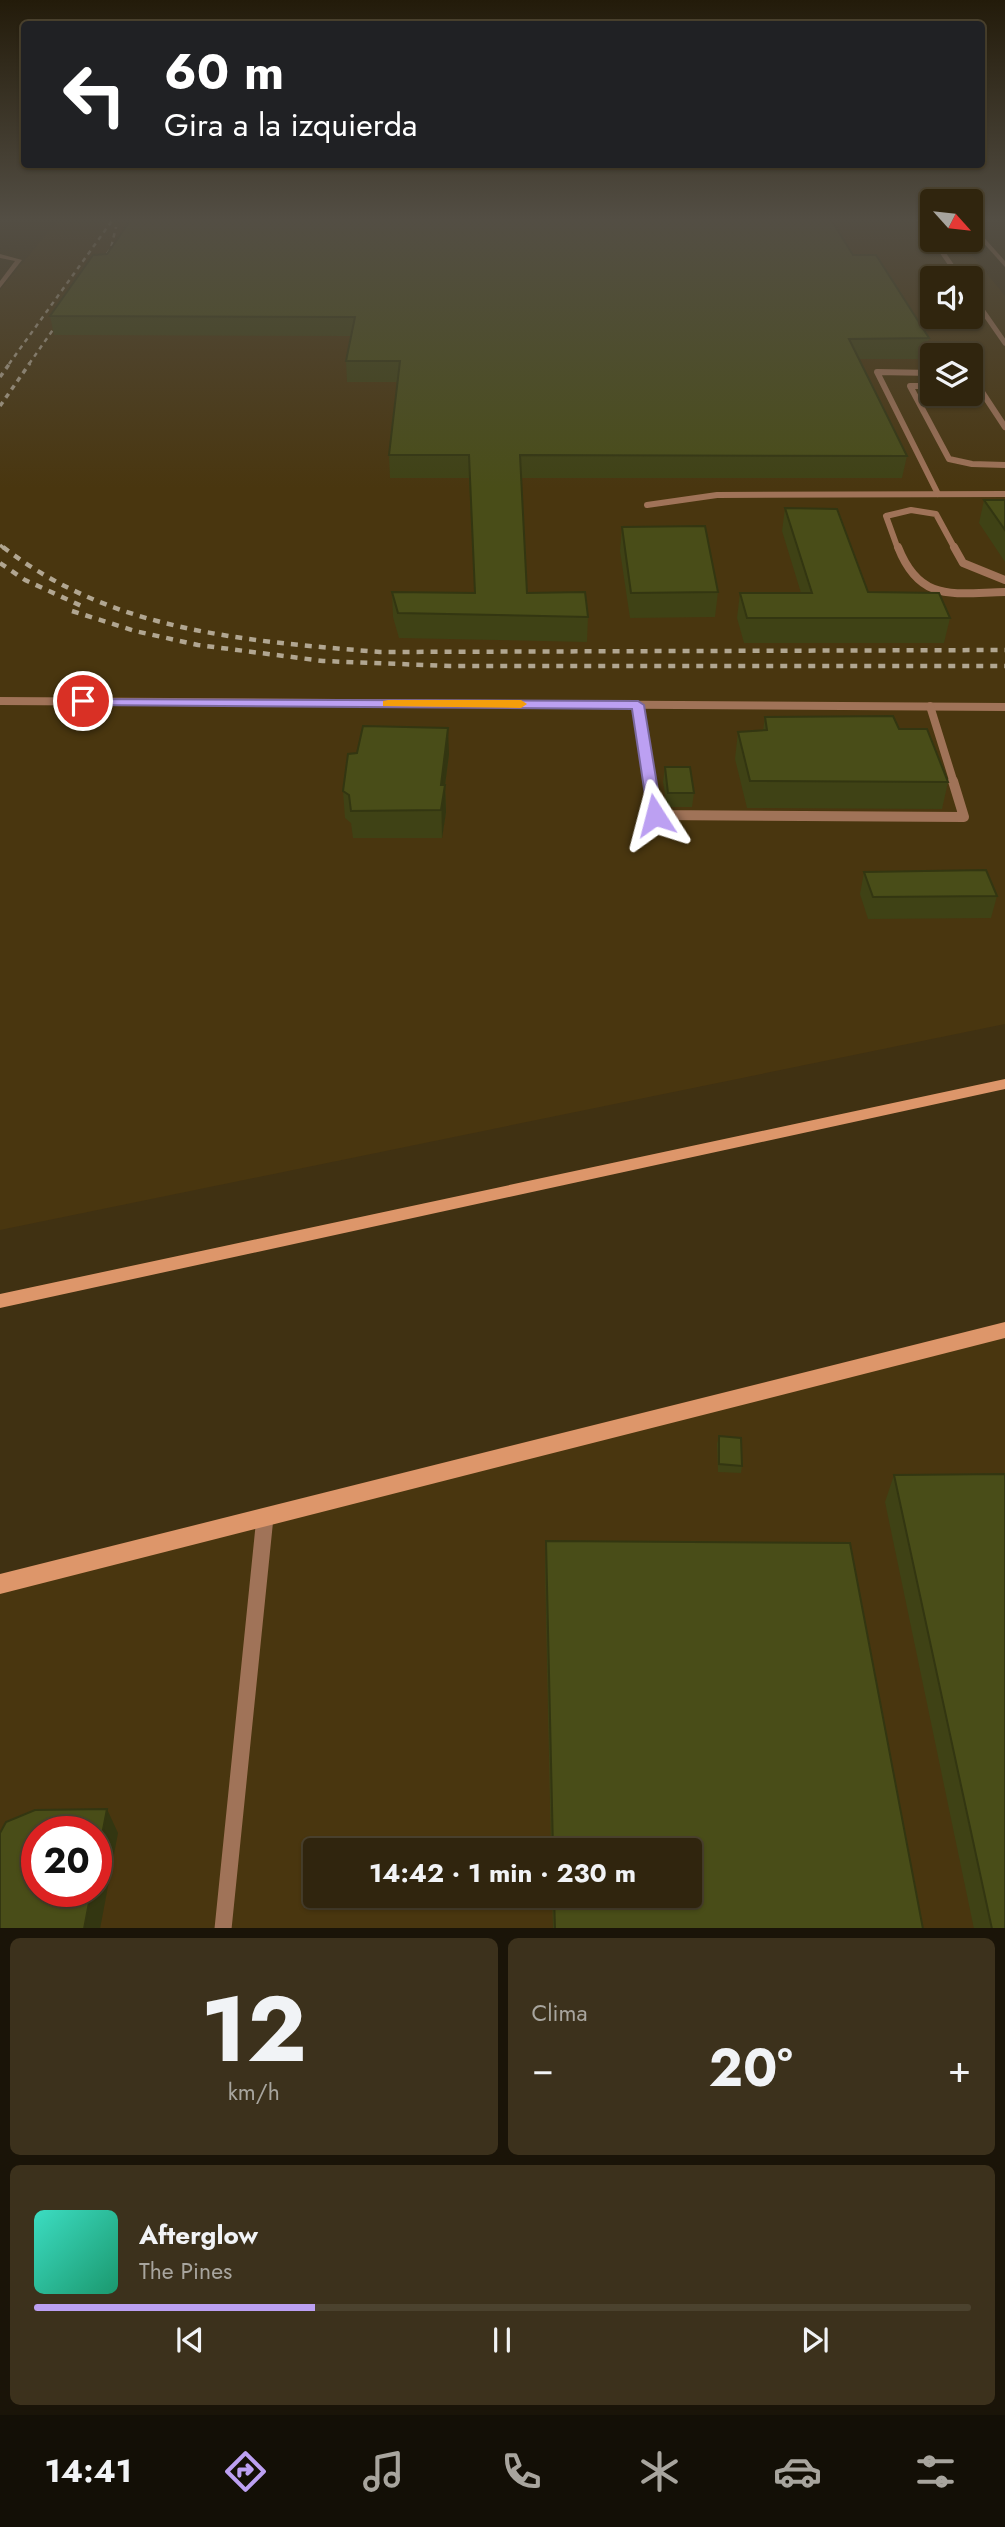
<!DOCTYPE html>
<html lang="es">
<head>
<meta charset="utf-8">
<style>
  body { margin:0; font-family:Jost,sans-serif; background:#3c311c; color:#f1f3f6; height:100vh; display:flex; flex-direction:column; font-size:26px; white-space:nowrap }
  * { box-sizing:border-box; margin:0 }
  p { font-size:23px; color:#a8a59e }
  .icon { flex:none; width:38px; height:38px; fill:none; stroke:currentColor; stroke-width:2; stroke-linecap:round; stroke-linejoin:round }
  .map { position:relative; height:1928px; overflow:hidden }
  .details { display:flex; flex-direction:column; gap:10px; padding:10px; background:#1a1408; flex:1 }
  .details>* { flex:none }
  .hud { position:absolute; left:21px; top:21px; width:964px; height:147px; border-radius:7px; box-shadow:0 2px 5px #0004,0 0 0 2px #4b422e; background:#202124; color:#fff; overflow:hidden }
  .needle { width:46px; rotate:117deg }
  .controls { position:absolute; left:920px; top:189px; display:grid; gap:14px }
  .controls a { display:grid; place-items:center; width:63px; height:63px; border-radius:7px; background:#30250e; box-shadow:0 2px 5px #0004,0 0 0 2px #4b422e; font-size:35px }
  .speed { position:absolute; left:21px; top:1816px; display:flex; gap:14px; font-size:35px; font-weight:700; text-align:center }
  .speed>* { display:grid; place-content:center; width:91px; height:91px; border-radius:50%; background:#30250e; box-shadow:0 2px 5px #0004,0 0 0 2px #4b422e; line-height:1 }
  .speed .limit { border:10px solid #d22; background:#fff; color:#111 }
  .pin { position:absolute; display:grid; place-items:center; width:60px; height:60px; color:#fff; margin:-30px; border:4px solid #fff; border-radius:50%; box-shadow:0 2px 7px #0007 }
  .me { position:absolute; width:77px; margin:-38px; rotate:351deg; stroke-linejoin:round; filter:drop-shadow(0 0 5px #0008) }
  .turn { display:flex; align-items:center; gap:24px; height:147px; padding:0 28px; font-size:32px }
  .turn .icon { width:91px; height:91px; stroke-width:2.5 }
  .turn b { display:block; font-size:49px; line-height:60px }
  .big { font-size:52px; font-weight:700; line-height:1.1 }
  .details .tile { flex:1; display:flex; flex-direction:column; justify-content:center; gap:10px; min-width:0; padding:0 24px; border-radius:10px; background:#3c311c }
  .details .dial { align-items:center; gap:0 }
  .dial b { font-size:91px; line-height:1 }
  .song { display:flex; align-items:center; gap:21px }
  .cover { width:84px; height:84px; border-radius:10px; background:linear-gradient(135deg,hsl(170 70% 55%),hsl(160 70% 35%)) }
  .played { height:7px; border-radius:4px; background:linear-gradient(90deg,#bca0f2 30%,#4b422e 30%) }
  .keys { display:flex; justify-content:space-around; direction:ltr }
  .heat { display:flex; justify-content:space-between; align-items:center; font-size:38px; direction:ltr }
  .details .tiles { flex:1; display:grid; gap:10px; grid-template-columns:1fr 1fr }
  .tile:last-child { grid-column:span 2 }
  .trip { position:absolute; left:303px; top:1838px; width:399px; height:70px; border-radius:7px; background:#30250e; box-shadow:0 2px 5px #0004,0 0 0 2px #4b422e; font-weight:700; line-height:70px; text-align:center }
  .tab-bar { display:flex; height:112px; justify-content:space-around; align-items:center; background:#130f06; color:#a8a59e }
  .tab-bar .icon { width:49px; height:49px }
  .tab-bar .active { color:#bca0f2 }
  .tab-bar b { font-size:32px; color:#f1f3f6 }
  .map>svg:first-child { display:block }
  .built { fill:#49360f; fill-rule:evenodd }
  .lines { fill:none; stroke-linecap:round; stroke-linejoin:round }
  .lane-far4 { stroke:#a07358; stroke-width:5 }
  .lane-far3 { stroke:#a07358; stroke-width:6 }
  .lane-far2 { stroke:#a07358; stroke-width:8 }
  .lane-far1 { stroke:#a07358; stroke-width:10 }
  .lane { stroke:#a07358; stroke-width:17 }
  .street { fill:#a07358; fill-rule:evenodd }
  .secondary { fill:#dd966a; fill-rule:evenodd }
  .rail-far2 { stroke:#b1a691; stroke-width:2.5; stroke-dasharray:4.5 4.5; stroke-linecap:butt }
  .rail-far1 { stroke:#b1a691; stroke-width:3.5; stroke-dasharray:5 5; stroke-linecap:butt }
  .rail { stroke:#b1a691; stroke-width:4.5; stroke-dasharray:7 7; stroke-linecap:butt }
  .wall { fill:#3f4215 }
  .shaded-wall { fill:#333611 }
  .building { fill:#494d18; stroke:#333611; stroke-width:2 }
  .route { fill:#bca0f2; stroke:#7a689d; stroke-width:2 }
  .slow { fill:#f59e0b }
</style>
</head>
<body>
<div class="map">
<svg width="1005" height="1929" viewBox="0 0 1005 1929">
  <rect width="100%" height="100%" fill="#403112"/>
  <g class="built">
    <path d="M60,218H933V240H960L1005,296V1024L0,1230V290ZM933,278H971V317H933ZM933,355H971V394H933Z"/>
    <path d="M1005,1330V1928L0,1929V1584ZM37,1832H96V1892H37ZM315,1850H690V1895H315Z"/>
  </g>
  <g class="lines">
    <g class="lane-far4">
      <path d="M918,218L933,239"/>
      <path d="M934,240L960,278"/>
      <path d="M971,294L1005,343"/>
    </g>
    <g class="lane-far3">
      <path d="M933,373L877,372L938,494"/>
      <path d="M933,386H910L949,459L972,464L1005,465"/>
      <path d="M971,386H978L1005,427"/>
      <path d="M647,505L717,495L1005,494"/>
      <path d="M898,549L886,516L911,510L936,514L955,549"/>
    </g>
    <g class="lane-far2">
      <path d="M898,547C920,603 953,593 1005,592"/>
      <path d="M954,547L963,563L1005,580"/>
      <path d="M0,701L1005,707"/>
      <path d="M638,705L650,783"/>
      <path d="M930,706L954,783"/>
    </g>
    <path class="lane-far1" d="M650,781L655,815L964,817L953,781"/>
    <path class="lane" d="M223,1929L265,1517"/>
    <g class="street">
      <path d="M971,223L1005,261V267L971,229Z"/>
      <path d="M0,254L22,260L0,288V281L15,261L0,258Z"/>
    </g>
    <g class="secondary">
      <path d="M1005,1079V1089L0,1308V1294Z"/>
      <path d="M1005,1322V1338L0,1594V1574Z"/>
    </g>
    <g class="rail-far2">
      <path d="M97,269L111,248L116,227"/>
      <path d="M9,364L114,218"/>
      <path d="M29,364L64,314"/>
    </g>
    <g class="rail-far1">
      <path d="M0,377L10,363"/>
      <path d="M0,406L30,363"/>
      <path d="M0,545L5,549"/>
    </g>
    <g class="rail">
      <path d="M3,547C113,632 246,641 380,652L1005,650"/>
      <path d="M0,563L25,580L86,608"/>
      <path d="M72,611L135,631L198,645L323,661L450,666H1005"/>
    </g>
  </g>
  <g class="wall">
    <path d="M853,255L929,338L925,359H859L907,456L902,478H521L527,593L588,617L587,642L399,638L393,617L392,592L475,593L469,478H390L389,455L398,382H347L346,361L351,336L54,335L50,316Z"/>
    <path d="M984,500H1005V562L979,523Z"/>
    <path d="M785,508L868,592L950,618L944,643H744L737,618L740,593H801L782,531Z"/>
    <path d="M622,527L718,592L715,617L630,618L620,551Z"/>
    <path d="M765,717L899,729L948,782L942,809L747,808L735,759L738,732L763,730Z"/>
    <path d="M449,754L445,785L446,812L442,838H353L351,823L345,818L343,791Z"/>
    <path d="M665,767L694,793L692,807H667L663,782Z"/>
    <path d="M864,872L997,896L991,918L868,919L860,894Z"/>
    <path d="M719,1436L742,1466L741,1473L718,1472L717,1444Z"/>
    <path d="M894,1475L1005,1929H974L885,1502Z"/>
    <path d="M546,1541L923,1929H553L552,1895H690V1850H551L545,1568Z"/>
  </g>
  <g class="shaded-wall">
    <path d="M448,728L449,754L444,793L445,785L446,812L442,838L441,785Z"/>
    <path d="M107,1809L118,1833L100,1929H84L91,1892H96V1866Z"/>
  </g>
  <g class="building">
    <path d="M132,218H830L853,255H876L929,338L849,339L907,456L520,455L527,593L585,592L588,617L398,613L392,592L475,593L469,455H389L400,361H346L355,317L50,316L93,255L107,254Z"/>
    <path d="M984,500H1005V530Z"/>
    <path d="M785,508L837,509L868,592L939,593L950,618H747L740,593H812Z"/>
    <path d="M705,526L718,592L631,593L622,527Z"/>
    <path d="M893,716L899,729H927L948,782L750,781L738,732L767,730L765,717Z"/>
    <path d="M363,726L448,728L441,785H445L441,810L351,811L349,795L343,791L348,754L357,753Z"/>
    <path d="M665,767H690L694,793H668Z"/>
    <path d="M986,870L997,896L873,897L864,872Z"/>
    <path d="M719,1436L741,1438L742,1466L719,1464Z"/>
    <path d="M1005,1474V1929H992L894,1475Z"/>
    <path d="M546,1541L850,1543L923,1929H555L554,1895H690V1850H553Z"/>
    <path d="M107,1809L96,1866V1832H37V1892H91L84,1929H0V1833L6,1822L35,1810Z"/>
  </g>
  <linearGradient id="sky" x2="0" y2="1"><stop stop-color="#231b0a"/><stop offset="0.45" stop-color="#534e44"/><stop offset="1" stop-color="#534e44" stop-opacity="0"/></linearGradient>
  <rect width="1005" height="488" fill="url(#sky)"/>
  <path class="route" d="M79,699L638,701L644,705L662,815L655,819L648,815L632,709L83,705L77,701Z"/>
  <path class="slow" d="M388,700H521L527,704L521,708L383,706V701Z"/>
</svg>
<div class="controls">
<a><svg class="needle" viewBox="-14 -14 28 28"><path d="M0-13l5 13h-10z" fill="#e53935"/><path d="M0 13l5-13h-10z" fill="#a8a59e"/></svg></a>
<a><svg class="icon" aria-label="sound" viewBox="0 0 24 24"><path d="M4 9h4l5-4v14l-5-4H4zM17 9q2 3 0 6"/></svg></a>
<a><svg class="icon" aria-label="layers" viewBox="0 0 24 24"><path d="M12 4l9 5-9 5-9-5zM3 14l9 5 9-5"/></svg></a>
</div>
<div class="speed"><div class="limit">20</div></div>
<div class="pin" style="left:83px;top:701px;background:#d93025"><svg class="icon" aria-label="arrive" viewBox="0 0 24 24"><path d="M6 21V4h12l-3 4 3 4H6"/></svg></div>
<svg class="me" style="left:655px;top:815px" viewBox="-20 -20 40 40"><path d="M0-17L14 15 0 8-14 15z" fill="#bca0f2" stroke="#fff" stroke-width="4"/></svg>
<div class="trip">14:42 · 1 min · 230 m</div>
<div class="hud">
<div class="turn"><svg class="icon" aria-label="left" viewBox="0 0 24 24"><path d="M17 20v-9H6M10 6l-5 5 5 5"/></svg><div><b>60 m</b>Gira a la izquierda</div></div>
</div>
</div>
<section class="details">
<div class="tiles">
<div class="tile dial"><b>12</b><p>km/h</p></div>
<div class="tile"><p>Clima</p>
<div class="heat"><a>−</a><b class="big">20°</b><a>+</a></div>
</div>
<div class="tile">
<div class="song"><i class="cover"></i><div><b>Afterglow</b><p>The Pines</p></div></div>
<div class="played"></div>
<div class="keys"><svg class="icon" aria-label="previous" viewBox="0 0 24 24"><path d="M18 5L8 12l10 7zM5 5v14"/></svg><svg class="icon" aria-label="pause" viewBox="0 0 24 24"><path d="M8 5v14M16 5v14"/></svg><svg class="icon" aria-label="next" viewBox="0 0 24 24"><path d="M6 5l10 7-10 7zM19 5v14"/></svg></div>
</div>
</div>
</section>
<nav class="tab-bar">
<b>14:41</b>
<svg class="icon active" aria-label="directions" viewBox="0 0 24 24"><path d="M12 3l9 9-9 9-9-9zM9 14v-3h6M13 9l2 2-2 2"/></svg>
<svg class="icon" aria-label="music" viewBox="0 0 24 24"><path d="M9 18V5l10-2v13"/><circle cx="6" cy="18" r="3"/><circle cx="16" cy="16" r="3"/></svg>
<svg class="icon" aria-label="phone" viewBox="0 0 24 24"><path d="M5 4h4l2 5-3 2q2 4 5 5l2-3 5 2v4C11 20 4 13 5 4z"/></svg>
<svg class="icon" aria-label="climate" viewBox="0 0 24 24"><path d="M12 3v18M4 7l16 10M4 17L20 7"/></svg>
<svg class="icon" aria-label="car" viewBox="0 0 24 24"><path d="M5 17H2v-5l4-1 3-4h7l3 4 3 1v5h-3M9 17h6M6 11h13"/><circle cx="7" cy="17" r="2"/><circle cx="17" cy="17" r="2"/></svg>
<svg class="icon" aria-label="filters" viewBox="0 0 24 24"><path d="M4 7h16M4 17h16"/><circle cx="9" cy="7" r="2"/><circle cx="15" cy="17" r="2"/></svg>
</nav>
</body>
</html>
